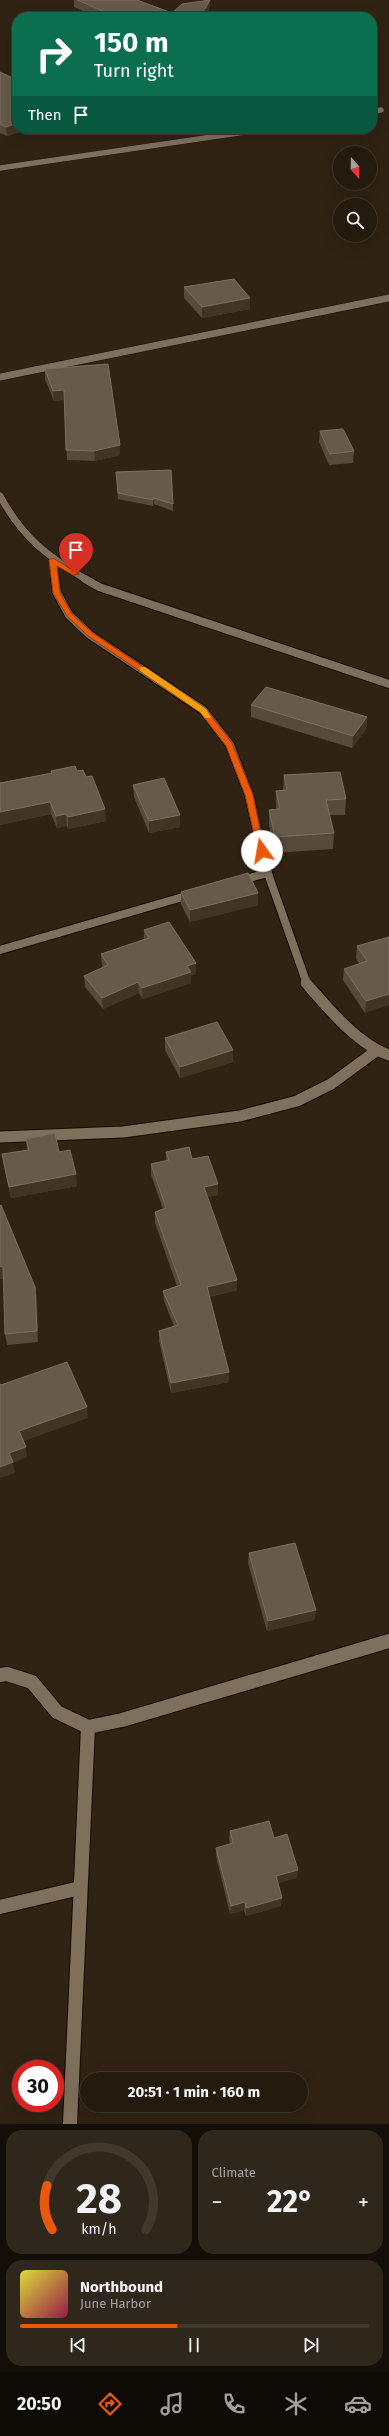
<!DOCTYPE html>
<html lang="en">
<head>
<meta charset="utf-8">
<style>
  body { margin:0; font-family:"Fira Sans",sans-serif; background:#30271c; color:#f1f3f6; height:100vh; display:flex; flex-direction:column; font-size:15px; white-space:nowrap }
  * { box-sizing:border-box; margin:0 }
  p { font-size:13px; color:#a3a19e }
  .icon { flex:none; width:22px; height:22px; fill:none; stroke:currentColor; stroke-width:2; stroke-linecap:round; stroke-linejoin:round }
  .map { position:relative; height:2124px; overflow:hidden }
  .drawer { display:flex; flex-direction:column; gap:6px; padding:6px; background:#140e08; flex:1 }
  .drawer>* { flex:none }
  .guide { position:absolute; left:12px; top:12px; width:365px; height:122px; border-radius:16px; box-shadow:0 4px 16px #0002,0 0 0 1px #41382e; background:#0b6e4f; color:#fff; overflow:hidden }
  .needle { width:26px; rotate:160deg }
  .buttons { position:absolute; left:333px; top:146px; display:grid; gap:8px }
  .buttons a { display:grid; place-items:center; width:44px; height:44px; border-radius:50%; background:#241a0e; box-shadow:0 4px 16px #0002,0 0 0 1px #41382e; font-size:20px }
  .speed { position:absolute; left:12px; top:2060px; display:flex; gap:8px; font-size:20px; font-weight:700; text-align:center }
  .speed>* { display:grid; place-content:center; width:52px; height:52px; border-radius:50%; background:#241a0e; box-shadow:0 4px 16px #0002,0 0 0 1px #41382e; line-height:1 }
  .speed .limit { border:6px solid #d22; background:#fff; color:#111 }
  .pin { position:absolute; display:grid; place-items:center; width:34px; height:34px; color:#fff; margin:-41px -17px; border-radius:50% 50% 50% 0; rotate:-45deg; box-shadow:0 0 4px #0007 }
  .pin .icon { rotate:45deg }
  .me { position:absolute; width:44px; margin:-22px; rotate:347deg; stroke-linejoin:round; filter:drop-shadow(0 0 3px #0008) }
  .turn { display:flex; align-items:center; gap:14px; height:84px; padding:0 16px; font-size:18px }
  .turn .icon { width:52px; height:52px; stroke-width:2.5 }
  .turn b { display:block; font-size:28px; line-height:34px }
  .then { display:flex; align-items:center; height:38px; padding:0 16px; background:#0003; gap:8px; font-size:15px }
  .big { font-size:30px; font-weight:700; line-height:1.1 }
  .drawer .widget { flex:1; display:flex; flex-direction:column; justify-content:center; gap:6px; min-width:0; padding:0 14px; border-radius:16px; background:#30271c }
  .drawer .dial { align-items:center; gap:0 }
  .dial svg { height:104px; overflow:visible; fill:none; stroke:#41382e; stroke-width:7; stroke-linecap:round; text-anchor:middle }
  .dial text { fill:#f1f3f6; stroke:none }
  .song { display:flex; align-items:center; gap:12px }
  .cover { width:48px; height:48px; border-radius:6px; background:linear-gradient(135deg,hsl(60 70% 55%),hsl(340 70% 35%)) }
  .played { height:4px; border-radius:2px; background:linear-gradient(90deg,#ea580c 45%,#41382e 45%) }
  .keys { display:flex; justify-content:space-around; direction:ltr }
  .heat { display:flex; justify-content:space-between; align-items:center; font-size:22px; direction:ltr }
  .drawer .tiles { flex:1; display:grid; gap:6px; grid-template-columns:1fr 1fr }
  .widget:last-child { grid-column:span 2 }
  .trip { position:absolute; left:80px; top:2072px; width:228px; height:40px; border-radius:20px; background:#241a0e; box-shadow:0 4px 16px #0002,0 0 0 1px #41382e; font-weight:700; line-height:40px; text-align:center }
  .tab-bar { display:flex; height:64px; justify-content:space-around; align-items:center; background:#0e0a06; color:#a3a19e }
  .tab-bar .icon { width:28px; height:28px }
  .tab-bar .active { color:#ea580c }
  .tab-bar b { font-size:18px; color:#f1f3f6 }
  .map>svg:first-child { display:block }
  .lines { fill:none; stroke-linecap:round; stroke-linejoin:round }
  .minor-far4-casing { stroke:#180c01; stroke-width:6 }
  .minor-far3-casing { stroke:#180c01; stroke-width:8 }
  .minor-far2-casing { stroke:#180c01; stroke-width:10 }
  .minor-far1-casing { stroke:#180c01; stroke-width:13 }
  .minor-casing { stroke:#180c01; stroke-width:16 }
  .minor-far4 { stroke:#7f6f5d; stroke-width:5.5 }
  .minor-far3 { stroke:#7f6f5d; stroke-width:7 }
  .minor-far2 { stroke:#7f6f5d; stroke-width:8 }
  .minor-far1 { stroke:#7f6f5d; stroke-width:11 }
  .minor { stroke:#7f6f5d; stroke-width:14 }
  .wall { fill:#584a3a }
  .shaded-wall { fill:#413423 }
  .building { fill:#675a4a; stroke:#7b6f60 }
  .route { fill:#ea580c; stroke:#983908 }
  .slow { fill:#f59e0b }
</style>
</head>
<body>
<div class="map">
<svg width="389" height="2124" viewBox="0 0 389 2124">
  <rect width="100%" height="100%" fill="#302313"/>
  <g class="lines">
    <g class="minor-far4-casing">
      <g id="minor-far4">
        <path d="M372,111L381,110"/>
        <path d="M0,168L266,129"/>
      </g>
    </g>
    <g class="minor-far3-casing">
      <g id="minor-far3">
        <path d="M0,377L389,298"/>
        <path d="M0,496C23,538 47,556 87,580"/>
        <path d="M53,560L55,580"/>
      </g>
    </g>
    <g class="minor-far2-casing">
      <g id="minor-far2">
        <path d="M55,579L57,593L69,615L90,635L203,710L230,745L249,795L265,865L307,984"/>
        <path d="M85,579L99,587L389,684"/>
        <path d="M238,881L268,873"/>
        <path d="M0,950L193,894"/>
      </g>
    </g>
    <g class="minor-far1-casing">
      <g id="minor-far1">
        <path d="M306,983C327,1007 358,1045 389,1055"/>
        <path d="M0,1137L123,1132L240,1116L297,1101L331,1084L376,1051"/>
      </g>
    </g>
    <g class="minor-casing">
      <g id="minor">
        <path d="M0,1675L7,1674L32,1682L57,1712L88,1727L122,1720L389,1641"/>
        <path d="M0,1907L80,1888"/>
        <path d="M70,2124L88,1727"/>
      </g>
    </g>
    <use href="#minor-far4" class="minor-far4"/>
    <use href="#minor-far3" class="minor-far3"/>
    <use href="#minor-far2" class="minor-far2"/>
    <use href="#minor-far1" class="minor-far1"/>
    <use href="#minor" class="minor"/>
  </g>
  <g class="wall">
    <path d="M74,0H137L172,13L210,0L209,9L205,17H97L74,7Z"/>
    <path d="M0,72L17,129H29L7,136L0,133Z"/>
    <path d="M184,287L250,309L202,318L184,298Z"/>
    <path d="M45,369L120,445V455L95,461L67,460L64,400L54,401L45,379Z"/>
    <path d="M320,431L354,451L353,463L329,465L319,442Z"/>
    <path d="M171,470L173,511L154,504L153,506L118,499L116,472Z"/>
    <path d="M251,705L367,717L366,729L352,748L251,717Z"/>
    <path d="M51,771H77L106,821L68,829L67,826L57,828L51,814L0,825V783L51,774Z"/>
    <path d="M284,775L346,799L345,815H330L334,833L333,849L274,853L269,825V810L276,809V791H283Z"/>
    <path d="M133,785L180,827L149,833L134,797Z"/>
    <path d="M181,892L258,905L190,922L181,904Z"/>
    <path d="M144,930L196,974L191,975V983L143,999L139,993L103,1009L85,987L84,976L103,968L102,965L101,954L144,939Z"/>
    <path d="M389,937L365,1013L343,980L344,969L359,964L356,958L357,946Z"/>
    <path d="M165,1038L233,1062L180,1078L165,1050Z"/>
    <path d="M26,1139L59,1152L77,1186L11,1198L4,1166L2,1154L27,1150Z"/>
    <path d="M166,1152L192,1159L218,1184V1195L207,1197L237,1280V1290L209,1297L229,1372V1382L171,1393L159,1341V1331L174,1326L164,1301L163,1291L177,1286L155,1223V1212L163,1209L151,1175V1164L166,1161Z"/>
    <path d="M0,1206L35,1287L37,1299L38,1342L7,1345L5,1334L4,1278L0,1279Z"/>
    <path d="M249,1553L316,1610L314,1620L267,1631L248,1563Z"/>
    <path d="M230,1831L298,1870L296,1878L278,1883L281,1906L246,1916L244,1910L230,1914L216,1856V1848L230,1844L229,1839Z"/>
  </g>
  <g class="shaded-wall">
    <path d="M210,0L209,9L205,17H200Z"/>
    <path d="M17,123V129H29L7,136L6,127Z"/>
    <path d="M250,298V309L202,318V307Z"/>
    <path d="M64,390L65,400L54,401L53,391Z"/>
    <path d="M120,445V455L95,461L94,451Z"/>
    <path d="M154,498V504L153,506V500Z"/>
    <path d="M367,717L366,729L352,748L353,736Z"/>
    <path d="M50,802L51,814L0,825V812Z"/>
    <path d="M105,809L106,821L68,829V817Z"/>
    <path d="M66,814L67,826L57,828L56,816Z"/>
    <path d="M180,815V827L149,833V821Z"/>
    <path d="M258,893V905L190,922V910Z"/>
    <path d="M196,963V974L191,975V983L143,999L142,988L187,966Z"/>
    <path d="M138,982L139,993L103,1009L102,998Z"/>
    <path d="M389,994V1005L365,1013L366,1001Z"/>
    <path d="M233,1050V1062L180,1078V1067Z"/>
    <path d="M76,1174L77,1186L11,1198L9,1187Z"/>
    <path d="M218,1184V1195L204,1198V1187Z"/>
    <path d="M3,1266L5,1277L0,1279V1267Z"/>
    <path d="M237,1280V1290L207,1297V1287Z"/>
    <path d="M35,1287L37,1299L38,1342L37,1331Z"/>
    <path d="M229,1372V1382L171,1393V1383Z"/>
    <path d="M87,1407L88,1418L21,1442L19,1431Z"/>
    <path d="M26,1447L27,1457L13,1463L15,1473L0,1478V1467L9,1453Z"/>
    <path d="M316,1610L314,1620L267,1631L268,1621Z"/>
    <path d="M298,1870L296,1878L275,1884L276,1876Z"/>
    <path d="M282,1898L281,1906L246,1916V1908Z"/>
    <path d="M245,1902L244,1910L230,1914L231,1906Z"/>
  </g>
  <g class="building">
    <path d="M77,0H137L172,13L182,4L210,0L200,17H117Z"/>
    <path d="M0,72L17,80V123L6,127L0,124Z"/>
    <path d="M234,279L250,298L202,307L184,287Z"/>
    <path d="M108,364L120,445L94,451L66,450L64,390L53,391L45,369Z"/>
    <path d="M343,429L354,451L330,454L320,431Z"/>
    <path d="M171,470L173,504L154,498L153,500L118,493L116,472Z"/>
    <path d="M266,687L367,717L353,736L251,705Z"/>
    <path d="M75,766L77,771L83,770L86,777L92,776L105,809L68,817L66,814L56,816L50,802L0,812V783L52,773L51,771Z"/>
    <path d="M340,772L346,799L326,800L334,833L275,837L269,810L280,809L276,791L287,790L284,775Z"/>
    <path d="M164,778L180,815L149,821L133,785Z"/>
    <path d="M248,873L258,893L190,910L181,892Z"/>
    <path d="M169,922L196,963L187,966L191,972L142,988L138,982L102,998L84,976L108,965L101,954L149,938L144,930Z"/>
    <path d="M389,937V994L366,1001L344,969L367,961L357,946Z"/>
    <path d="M217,1022L233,1050L180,1067L165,1038Z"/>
    <path d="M55,1133L59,1152L70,1150L76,1174L9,1187L2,1154L29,1150L26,1139Z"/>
    <path d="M189,1147L192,1159L208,1156L218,1184L204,1187L237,1280L207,1287L229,1372L171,1383L159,1331L178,1325L163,1291L181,1285L155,1212L166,1208L151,1164L169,1160L166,1152Z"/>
    <path d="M1,1205L35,1287L37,1331L5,1334L3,1266L0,1267V1206Z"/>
    <path d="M67,1362L87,1407L19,1431L26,1447L9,1453L13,1462L0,1467V1384L1,1385Z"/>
    <path d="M295,1543L316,1610L268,1621L249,1553Z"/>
    <path d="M269,1821L274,1838L287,1834L298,1870L276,1876L282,1898L246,1908L245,1902L231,1906L216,1848L233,1843L230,1831Z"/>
  </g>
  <path class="route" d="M53,558L79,574L73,575L57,566L60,593L72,614L93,633L206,709L232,743L253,795L265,853L258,851L245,795L226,746L200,712L88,636L67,616L53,593L49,560Z"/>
  <path class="slow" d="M140,667H145L206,709L211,717L210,718H205L200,712L140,671Z"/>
</svg>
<div class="buttons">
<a><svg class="needle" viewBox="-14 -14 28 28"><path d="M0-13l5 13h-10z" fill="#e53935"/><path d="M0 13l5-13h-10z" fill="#a3a19e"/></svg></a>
<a><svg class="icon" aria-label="search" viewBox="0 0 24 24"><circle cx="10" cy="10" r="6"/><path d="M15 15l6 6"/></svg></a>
</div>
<div class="speed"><div class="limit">30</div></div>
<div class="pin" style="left:76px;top:574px;background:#d93025"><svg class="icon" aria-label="arrive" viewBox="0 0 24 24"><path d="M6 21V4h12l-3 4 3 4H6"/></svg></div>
<svg class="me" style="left:262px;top:851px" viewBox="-20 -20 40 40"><circle r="19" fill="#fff"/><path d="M0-13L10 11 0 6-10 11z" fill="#ea580c"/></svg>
<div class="trip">20:51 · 1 min · 160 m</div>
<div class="guide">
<div class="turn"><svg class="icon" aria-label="right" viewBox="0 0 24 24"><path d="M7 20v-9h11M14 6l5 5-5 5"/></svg><div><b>150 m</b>Turn right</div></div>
<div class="then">Then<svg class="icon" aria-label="arrive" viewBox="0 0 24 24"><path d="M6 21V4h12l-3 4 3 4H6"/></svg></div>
</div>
</div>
<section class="drawer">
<div class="tiles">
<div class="widget dial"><svg viewBox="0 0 100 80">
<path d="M14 69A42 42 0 1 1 86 69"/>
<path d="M14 69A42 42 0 0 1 10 35" stroke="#ea580c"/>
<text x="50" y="56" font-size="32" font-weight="700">28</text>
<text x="50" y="72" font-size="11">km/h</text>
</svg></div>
<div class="widget"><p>Climate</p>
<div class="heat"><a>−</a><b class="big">22°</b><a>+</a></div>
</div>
<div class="widget">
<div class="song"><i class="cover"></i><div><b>Northbound</b><p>June Harbor</p></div></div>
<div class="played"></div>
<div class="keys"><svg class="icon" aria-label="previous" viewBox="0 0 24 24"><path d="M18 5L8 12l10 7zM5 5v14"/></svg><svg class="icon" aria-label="pause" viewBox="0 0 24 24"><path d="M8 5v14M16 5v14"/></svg><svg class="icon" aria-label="next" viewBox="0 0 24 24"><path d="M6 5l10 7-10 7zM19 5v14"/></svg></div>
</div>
</div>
</section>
<nav class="tab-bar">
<b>20:50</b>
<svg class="icon active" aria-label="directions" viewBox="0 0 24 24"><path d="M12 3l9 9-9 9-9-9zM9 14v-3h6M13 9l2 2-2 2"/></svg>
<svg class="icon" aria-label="music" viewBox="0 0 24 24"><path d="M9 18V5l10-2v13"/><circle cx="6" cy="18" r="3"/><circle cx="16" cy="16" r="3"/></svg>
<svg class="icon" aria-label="phone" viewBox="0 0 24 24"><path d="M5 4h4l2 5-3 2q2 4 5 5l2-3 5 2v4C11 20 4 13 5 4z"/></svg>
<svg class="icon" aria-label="climate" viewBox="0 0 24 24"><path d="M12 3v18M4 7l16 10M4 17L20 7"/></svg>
<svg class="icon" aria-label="car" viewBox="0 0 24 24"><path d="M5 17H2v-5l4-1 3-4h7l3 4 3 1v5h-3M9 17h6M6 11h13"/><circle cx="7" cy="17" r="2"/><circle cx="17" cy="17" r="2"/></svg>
</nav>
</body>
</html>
